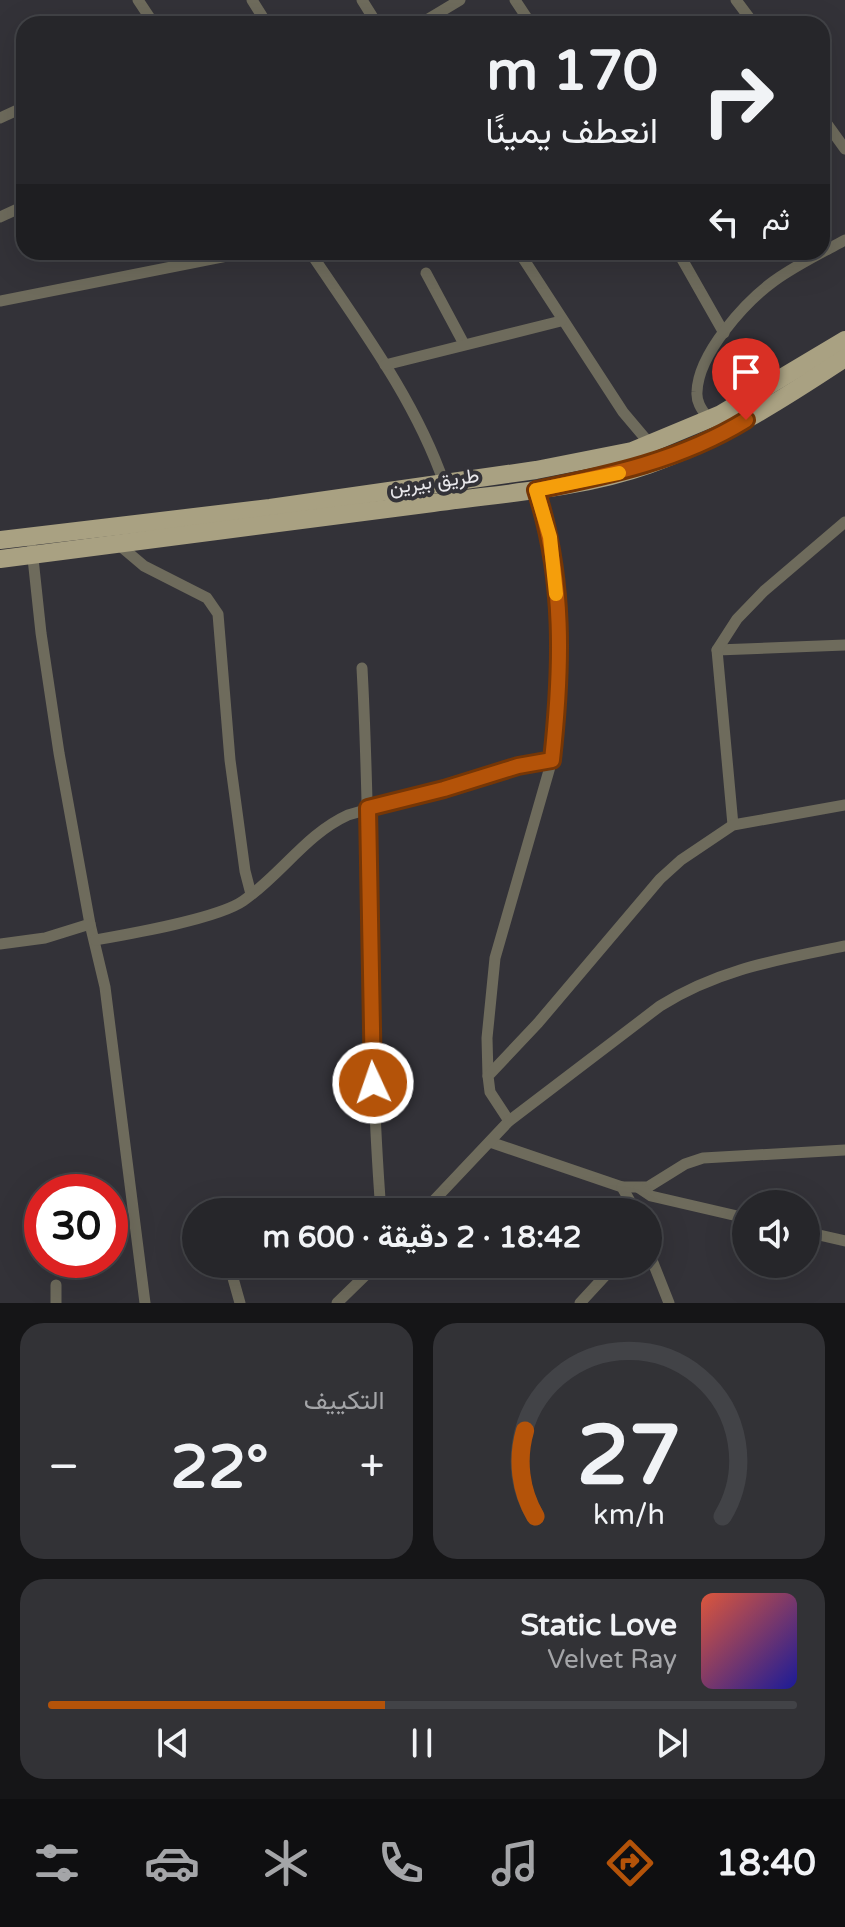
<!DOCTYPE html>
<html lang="ar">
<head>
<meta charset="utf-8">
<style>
  body { margin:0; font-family:"Varela Round",Vazirmatn,sans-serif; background:#323236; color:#f1f3f6; direction:rtl; height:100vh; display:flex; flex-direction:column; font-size:30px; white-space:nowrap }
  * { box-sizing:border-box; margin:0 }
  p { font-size:26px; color:#a4a5a8 }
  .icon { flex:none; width:44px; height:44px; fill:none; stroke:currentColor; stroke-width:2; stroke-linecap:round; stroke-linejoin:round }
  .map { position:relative; height:1303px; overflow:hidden; direction:ltr }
  .side { display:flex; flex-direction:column; gap:20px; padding:20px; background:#151517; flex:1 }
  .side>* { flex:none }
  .top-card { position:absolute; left:16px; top:16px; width:814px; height:244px; border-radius:24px; box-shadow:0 8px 32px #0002,0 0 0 2px #424347; direction:rtl; background:#26262a; color:#f1f3f6; overflow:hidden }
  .fabs { position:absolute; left:732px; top:1190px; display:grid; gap:16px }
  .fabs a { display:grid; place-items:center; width:88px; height:88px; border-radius:50%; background:#26262a; box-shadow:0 8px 32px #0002,0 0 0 2px #424347; font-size:40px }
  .speed { position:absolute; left:24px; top:1174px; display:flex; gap:16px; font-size:40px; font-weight:700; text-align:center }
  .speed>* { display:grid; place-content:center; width:104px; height:104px; border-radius:50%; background:#26262a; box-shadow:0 8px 32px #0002,0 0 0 2px #424347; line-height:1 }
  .speed .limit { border:12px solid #d22; background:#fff; color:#111 }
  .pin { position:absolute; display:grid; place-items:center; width:68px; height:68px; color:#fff; margin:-82px -34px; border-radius:50% 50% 50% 0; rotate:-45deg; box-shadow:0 0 8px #0007 }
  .pin .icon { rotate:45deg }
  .me { position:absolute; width:88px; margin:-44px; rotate:357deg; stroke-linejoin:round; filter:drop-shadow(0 0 6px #0008) }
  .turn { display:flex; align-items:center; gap:28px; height:168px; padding:0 40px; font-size:36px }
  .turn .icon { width:104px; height:104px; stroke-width:2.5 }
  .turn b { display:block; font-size:56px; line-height:68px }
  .then { display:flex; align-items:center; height:76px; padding:0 40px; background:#0003; gap:16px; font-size:30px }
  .big { font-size:60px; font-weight:700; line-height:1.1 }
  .side .widget { flex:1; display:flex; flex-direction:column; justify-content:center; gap:12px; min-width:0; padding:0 28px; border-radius:24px; background:#323236 }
  .side .dial { align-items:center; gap:0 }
  .dial svg { height:208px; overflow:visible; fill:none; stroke:#424347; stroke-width:7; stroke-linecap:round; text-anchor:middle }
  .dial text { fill:#f1f3f6; stroke:none }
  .song { display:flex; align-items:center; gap:24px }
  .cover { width:96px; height:96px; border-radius:12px; background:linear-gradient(135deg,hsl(10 70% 55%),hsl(240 70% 35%)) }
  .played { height:8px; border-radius:4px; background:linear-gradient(90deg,#b45309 45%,#424347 45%) }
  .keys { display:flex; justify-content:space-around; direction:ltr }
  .heat { display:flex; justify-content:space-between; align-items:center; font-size:44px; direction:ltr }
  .side .tiles { flex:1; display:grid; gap:20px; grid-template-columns:1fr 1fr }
  .widget:last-child { grid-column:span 2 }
  .trip { position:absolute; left:182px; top:1198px; width:480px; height:80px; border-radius:40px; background:#26262a; box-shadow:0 8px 32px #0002,0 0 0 2px #424347; font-weight:700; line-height:80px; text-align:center; direction:rtl }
  .tabs { display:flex; height:128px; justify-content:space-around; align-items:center; background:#0f0f11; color:#a4a5a8 }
  .tabs .icon { width:56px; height:56px }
  .tabs .selected { color:#b45309 }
  .tabs b { font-size:36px; color:#f1f3f6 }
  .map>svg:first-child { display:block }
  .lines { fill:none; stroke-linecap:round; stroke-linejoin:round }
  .minor { stroke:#6e6b5c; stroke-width:11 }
  .primary { stroke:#a9a182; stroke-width:18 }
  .route-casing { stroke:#753606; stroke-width:20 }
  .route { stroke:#b45309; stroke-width:14 }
  .slow { stroke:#f59e0b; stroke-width:14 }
  .labels { text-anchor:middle; stroke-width:8; stroke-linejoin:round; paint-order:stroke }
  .street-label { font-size:20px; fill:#e9e8ec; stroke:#333238 }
</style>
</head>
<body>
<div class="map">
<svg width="845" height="1303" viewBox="0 0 845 1303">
  <rect width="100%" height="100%" fill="#333238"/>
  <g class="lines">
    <g class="minor">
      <path d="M138,0L154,24"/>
      <path d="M252,0L267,24"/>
      <path d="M362,0L377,24"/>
      <path d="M515,0L531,24"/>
      <path d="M736,0L754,24"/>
      <path d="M420,24L460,0"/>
      <path d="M822,117L845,149"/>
      <path d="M0,118L24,107"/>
      <path d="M0,217L24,206"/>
      <path d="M310,252C359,325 415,399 444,483"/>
      <path d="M519,252L623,412L650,444"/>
      <path d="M678,252L724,333"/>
      <path d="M426,273L464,344"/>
      <path d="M0,301L247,252"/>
      <path d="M385,365L561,321"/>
      <path d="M709,420C703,411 696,403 697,392C698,354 745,302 774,281C796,265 821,253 845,240"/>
      <path d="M118,544L144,566L207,598L218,614L230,760L245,871L251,894"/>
      <path d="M32,549L41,633L59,753L90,924L105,987L145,1303"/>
      <path d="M717,650L845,645"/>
      <path d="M362,668C372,849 367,1031 381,1212"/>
      <path d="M733,825L717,650L737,619L764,591L845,522"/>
      <path d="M95,940C129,934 217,919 243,901C281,875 306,834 348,815L518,766L552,760"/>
      <path d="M0,944L45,938L90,924"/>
      <path d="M488,1076L487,1038L495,958L552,760L560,671V636L550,537L536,490"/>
      <path d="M509,1121L490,1092L488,1076L538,1023L660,879L681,860L733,825L845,805"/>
      <path d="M490,1142L622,1187L636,1212"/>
      <path d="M622,1187H648L685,1164L703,1158L845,1150"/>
      <path d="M639,1188L651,1196L746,1218"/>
      <path d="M214,1208L215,1212"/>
      <path d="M423,1212L509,1121L660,1006C719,969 777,960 845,946"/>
      <path d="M806,1232L845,1241"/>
      <path d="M648,1250L669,1303"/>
      <path d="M229,1264L240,1303"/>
      <path d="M56,1285V1303"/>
      <path d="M337,1303L377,1264"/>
      <path d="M580,1303L616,1264"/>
    </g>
    <g class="primary">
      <path d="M0,540L270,508L536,470L632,451L721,414L845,340"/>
      <path d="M0,559C144,539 289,523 433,503C505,493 580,489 648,465C719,440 783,399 845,358"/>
    </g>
  </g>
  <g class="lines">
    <g class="route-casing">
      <path id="route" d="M373,1083L368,808L444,789L518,766L552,760C562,669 565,578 536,490C610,475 681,460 746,420"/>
    </g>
    <use href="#route" class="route"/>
    <path class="slow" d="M556,594L550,537L536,490L619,473"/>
  </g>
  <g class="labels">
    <g class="street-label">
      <text transform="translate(434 481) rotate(-8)" y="7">طريق بيرين</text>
    </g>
  </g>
</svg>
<div class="fabs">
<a><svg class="icon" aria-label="sound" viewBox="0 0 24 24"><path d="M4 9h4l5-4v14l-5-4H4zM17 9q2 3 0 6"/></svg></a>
</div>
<div class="speed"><div class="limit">30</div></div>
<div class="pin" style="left:746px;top:420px;background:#d93025"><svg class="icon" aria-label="arrive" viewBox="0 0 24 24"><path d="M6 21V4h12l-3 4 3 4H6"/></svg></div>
<svg class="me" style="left:373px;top:1083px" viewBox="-20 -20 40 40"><circle r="17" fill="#b45309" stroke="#fff" stroke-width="3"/><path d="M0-11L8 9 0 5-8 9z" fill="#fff"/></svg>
<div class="trip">18:42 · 2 دقيقة · 600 m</div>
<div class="top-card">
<div class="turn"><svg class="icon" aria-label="right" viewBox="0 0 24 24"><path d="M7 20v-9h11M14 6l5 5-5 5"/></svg><div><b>170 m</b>انعطف يمينًا</div></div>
<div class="then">ثم<svg class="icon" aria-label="left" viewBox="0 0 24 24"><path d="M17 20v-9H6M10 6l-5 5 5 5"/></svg></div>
</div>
</div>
<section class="side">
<div class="tiles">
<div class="widget dial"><svg viewBox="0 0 100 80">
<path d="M14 69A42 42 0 1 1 86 69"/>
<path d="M14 69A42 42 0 0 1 10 36" stroke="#b45309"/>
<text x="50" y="56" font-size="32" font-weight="700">27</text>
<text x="50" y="72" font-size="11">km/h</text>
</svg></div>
<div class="widget"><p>التكييف</p>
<div class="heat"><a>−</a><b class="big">22°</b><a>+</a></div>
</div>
<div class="widget">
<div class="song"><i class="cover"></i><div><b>Static Love</b><p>Velvet Ray</p></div></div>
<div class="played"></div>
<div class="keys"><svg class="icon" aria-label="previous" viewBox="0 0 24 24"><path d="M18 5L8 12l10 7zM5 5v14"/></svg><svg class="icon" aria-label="pause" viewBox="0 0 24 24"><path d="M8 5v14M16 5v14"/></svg><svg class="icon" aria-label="next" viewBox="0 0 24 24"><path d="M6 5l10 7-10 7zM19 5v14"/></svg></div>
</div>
</div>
</section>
<nav class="tabs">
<b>18:40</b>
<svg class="icon selected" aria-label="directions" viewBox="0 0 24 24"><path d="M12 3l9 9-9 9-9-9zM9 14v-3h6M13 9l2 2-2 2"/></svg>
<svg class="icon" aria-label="music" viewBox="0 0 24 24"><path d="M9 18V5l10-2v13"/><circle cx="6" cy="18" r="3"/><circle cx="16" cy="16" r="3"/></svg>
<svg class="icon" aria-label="phone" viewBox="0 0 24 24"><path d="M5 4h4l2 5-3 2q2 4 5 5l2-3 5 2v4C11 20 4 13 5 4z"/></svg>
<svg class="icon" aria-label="climate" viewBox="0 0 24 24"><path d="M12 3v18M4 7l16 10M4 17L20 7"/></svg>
<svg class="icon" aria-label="car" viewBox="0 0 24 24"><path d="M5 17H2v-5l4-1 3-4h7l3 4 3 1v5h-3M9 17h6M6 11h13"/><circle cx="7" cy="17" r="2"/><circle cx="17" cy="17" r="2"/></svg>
<svg class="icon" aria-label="filters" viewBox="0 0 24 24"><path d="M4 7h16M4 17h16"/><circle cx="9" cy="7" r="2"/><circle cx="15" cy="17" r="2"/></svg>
</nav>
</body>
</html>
